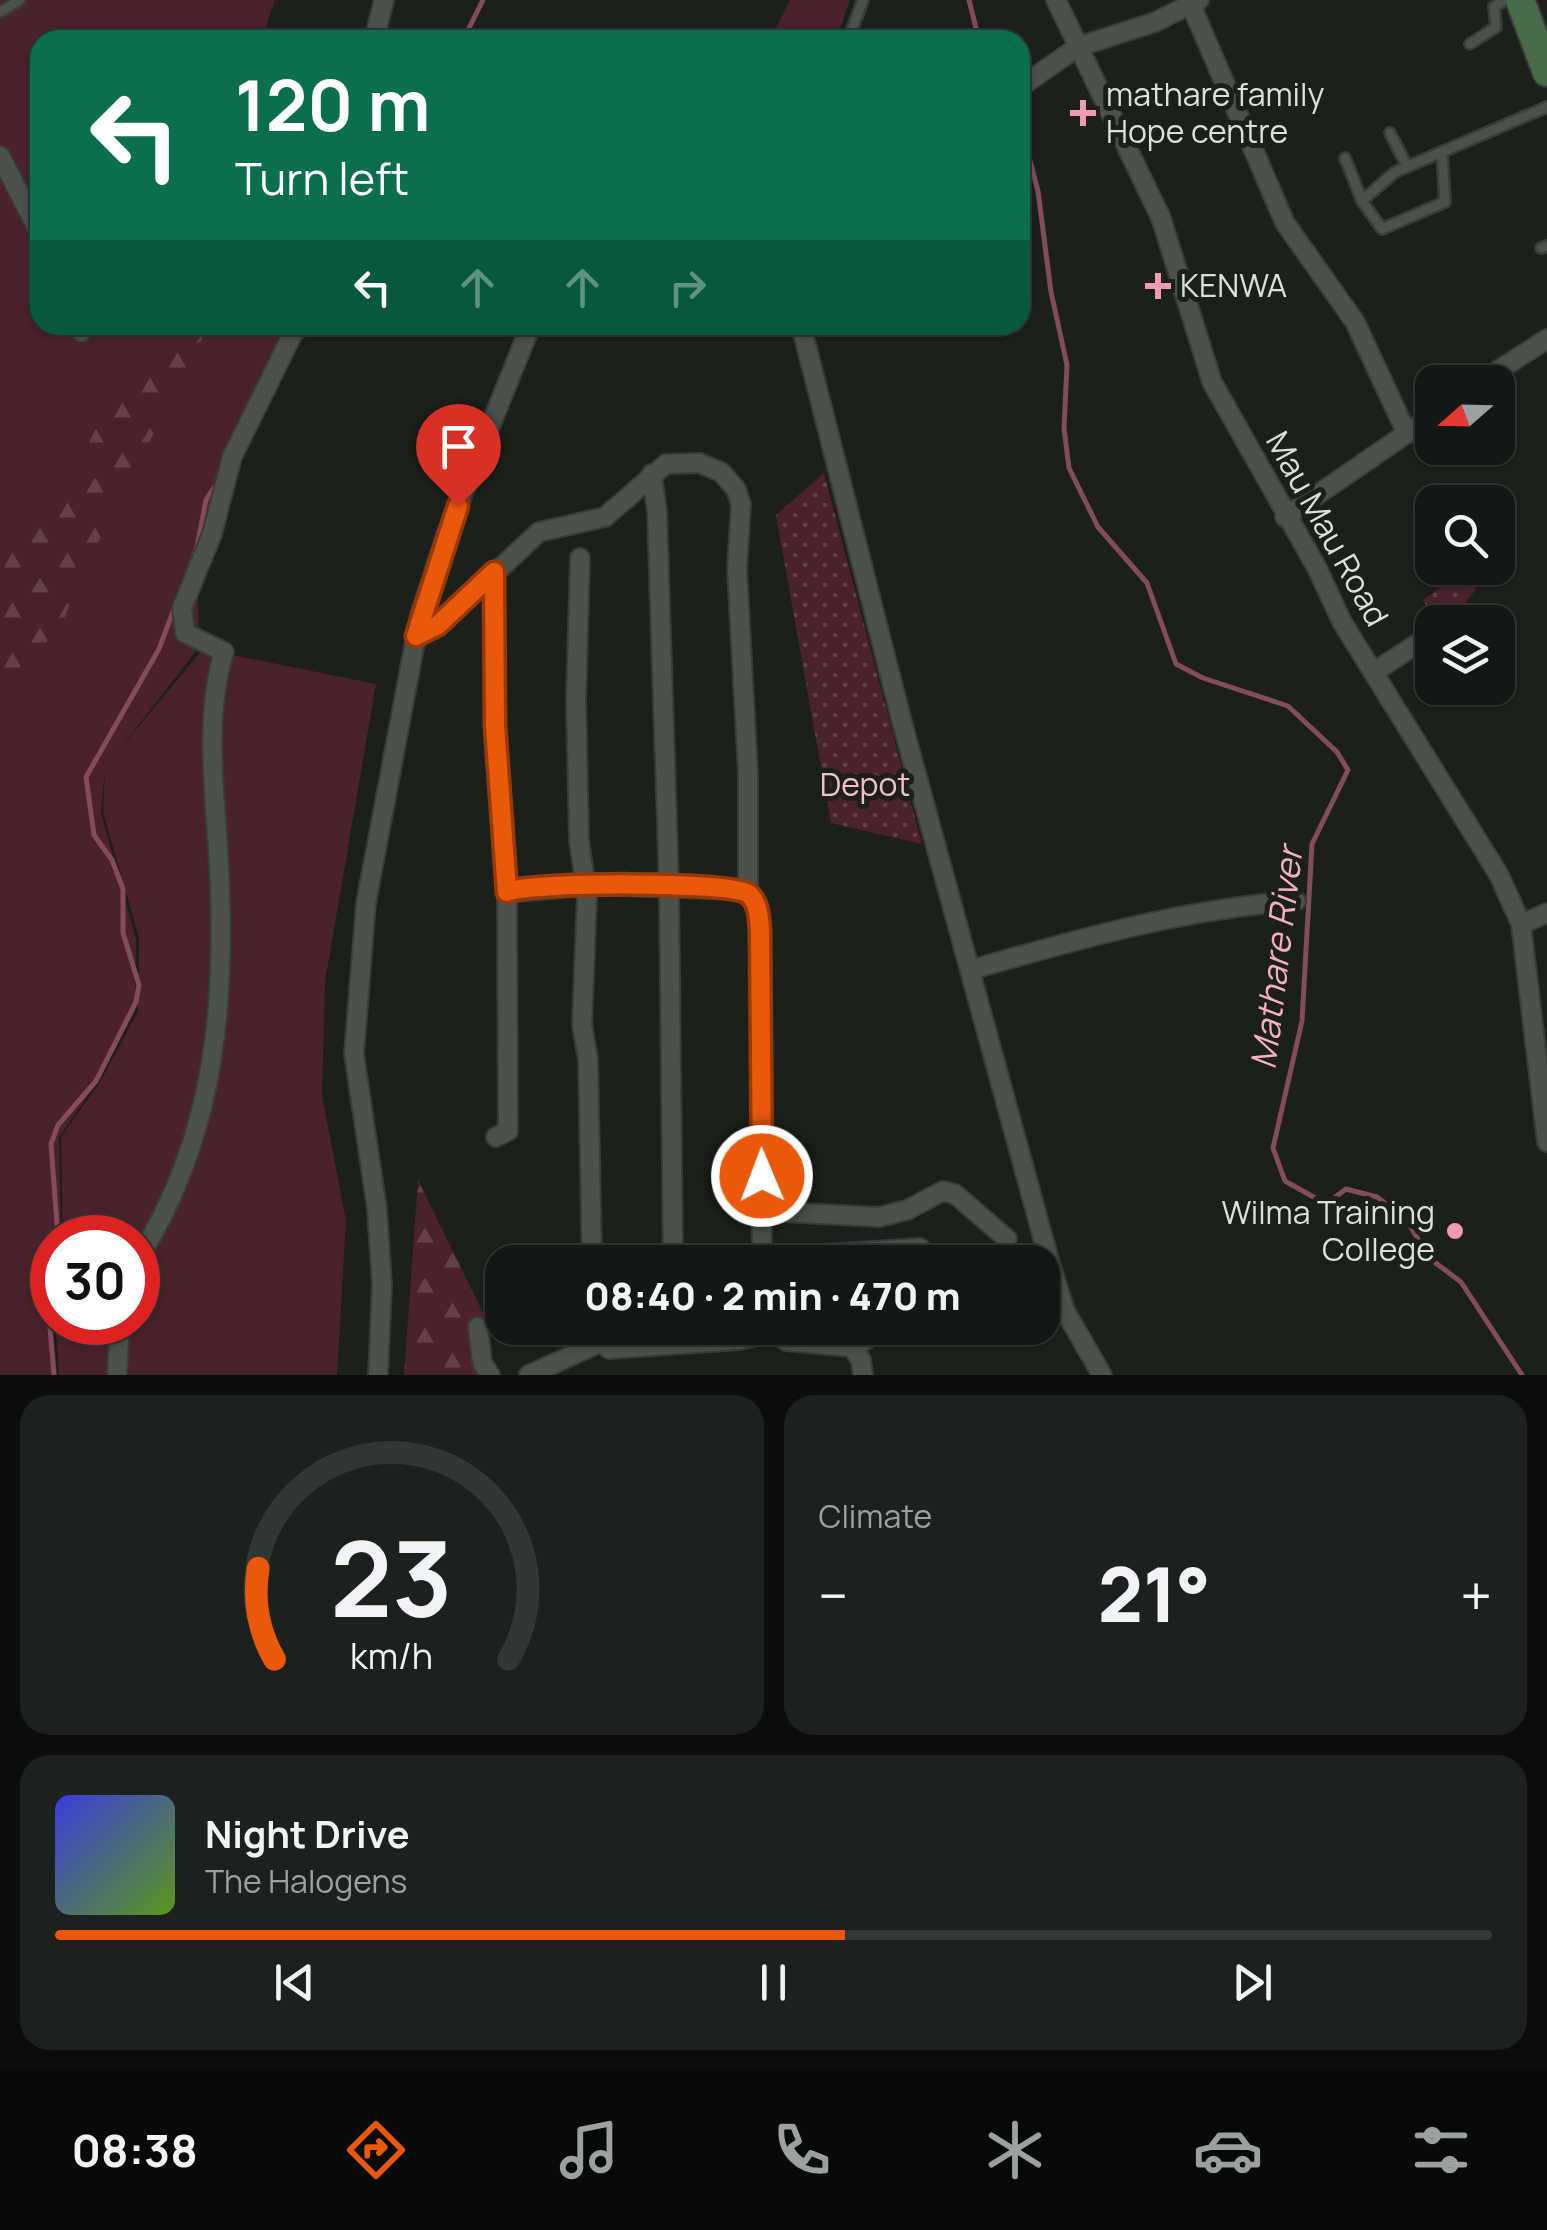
<!DOCTYPE html>
<html lang="en">
<head>
<meta charset="utf-8">
<style>
  body { margin:0; font-family:Manrope,sans-serif; background:#1d211d; color:#f1f3f6; height:100vh; display:flex; flex-direction:column; font-size:38px; white-space:nowrap }
  * { box-sizing:border-box; margin:0 }
  p { font-size:32px; color:#9da0a0 }
  .icon { flex:none; width:55px; height:55px; fill:none; stroke:currentColor; stroke-width:2; stroke-linecap:round; stroke-linejoin:round }
  .map { position:relative; height:1375px; overflow:hidden }
  .sheet { display:flex; flex-direction:column; gap:20px; padding:20px; background:#0b0d0b; flex:1 }
  .sheet>* { flex:none }
  .hud { position:absolute; left:30px; top:30px; width:1000px; height:305px; border-radius:30px; box-shadow:0 2px 8px #0004,0 0 0 2px #333734; background:#0b6e4f; color:#fff; overflow:hidden }
  .needle { width:65px; rotate:250deg }
  .fabs { position:absolute; left:1415px; top:365px; display:grid; gap:20px }
  .fabs a { display:grid; place-items:center; width:100px; height:100px; border-radius:20px; background:#141814; box-shadow:0 2px 8px #0004,0 0 0 2px #333734; font-size:50px }
  .speed { position:absolute; left:30px; top:1215px; display:flex; gap:20px; font-size:50px; font-weight:700; text-align:center }
  .speed>* { display:grid; place-content:center; width:130px; height:130px; border-radius:50%; background:#141814; box-shadow:0 2px 8px #0004,0 0 0 2px #333734; line-height:1 }
  .speed .limit { border:15px solid #d22; background:#fff; color:#111 }
  .pin { position:absolute; display:grid; place-items:center; width:85px; height:85px; color:#fff; margin:-102px -42px; border-radius:50% 50% 50% 0; rotate:-45deg; box-shadow:0 0 10px #0007 }
  .pin .icon { rotate:45deg }
  .me { position:absolute; width:110px; margin:-55px; rotate:359deg; stroke-linejoin:round; filter:drop-shadow(0 0 8px #0008) }
  .turn { display:flex; align-items:center; gap:35px; height:210px; padding:0 40px; font-size:45px }
  .turn .icon { width:130px; height:130px; stroke-width:2.5 }
  .turn b { display:block; font-size:70px; line-height:85px }
  .lanes { display:flex; align-items:center; height:95px; padding:0 40px; background:#0003; justify-content:center; gap:50px; direction:ltr }
  .lanes .off { opacity:.35 }
  .big { font-size:75px; font-weight:800; line-height:1.1 }
  .sheet .widget { flex:1; display:flex; flex-direction:column; justify-content:center; gap:15px; min-width:0; padding:0 35px; border-radius:30px; background:#1d211d }
  .sheet .dial { align-items:center; gap:0 }
  .dial svg { height:260px; overflow:visible; fill:none; stroke:#333734; stroke-width:7; stroke-linecap:round; text-anchor:middle }
  .dial text { fill:#f1f3f6; stroke:none }
  .song { display:flex; align-items:center; gap:30px }
  .cover { width:120px; height:120px; border-radius:15px; background:linear-gradient(135deg,hsl(240 70% 55%),hsl(90 70% 35%)) }
  .played { height:10px; border-radius:5px; background:linear-gradient(90deg,#ea580c 55%,#333734 55%) }
  .keys { display:flex; justify-content:space-around; direction:ltr }
  .heat { display:flex; justify-content:space-between; align-items:center; font-size:55px; direction:ltr }
  .sheet .tiles { flex:1; display:grid; gap:20px; grid-template-columns:1fr 1fr }
  .widget:last-child { grid-column:span 2 }
  .trip { position:absolute; left:485px; top:1245px; width:575px; height:100px; border-radius:30px; background:#141814; box-shadow:0 2px 8px #0004,0 0 0 2px #333734; font-weight:800; line-height:100px; text-align:center }
  .tabs { display:flex; height:160px; justify-content:space-around; align-items:center; background:#080a08; color:#9da0a0 }
  .tabs .icon { width:70px; height:70px }
  .tabs .current { color:#ea580c }
  .tabs b { font-size:45px; color:#f1f3f6 }
  .map>svg:first-child { display:block }
  .grass { fill:#4b212c }
  .forest { fill:url(#forest-firs) }
  .park { fill:url(#park-dots) }
  .lines { fill:none; stroke-linecap:round; stroke-linejoin:round }
  .stream { stroke:#834c59; stroke-width:5 }
  .lane-casing { stroke:#393c39; stroke-width:14 }
  .street-casing { stroke:#393c39; stroke-width:22 }
  .secondary-casing { stroke:#393c39; stroke-width:32 }
  .lane { stroke:#4b514b; stroke-width:9 }
  .street { stroke:#4b514b; stroke-width:18 }
  .secondary { stroke:#486a48; stroke-width:28 }
  .route-casing { stroke:#983908; stroke-width:25 }
  .route { stroke:#ea580c; stroke-width:18 }
  .poi-dot { fill:#f29aae; stroke:#1b201b; stroke-width:4 }
  .labels { text-anchor:middle; stroke-width:10; stroke-linejoin:round; paint-order:stroke }
  .poi-label { font-size:32px; fill:#dcdfdb; stroke:#1b201b; text-anchor:start }
  .street-label { font-size:32px; fill:#dcdfdb; stroke:#1b201b }
  .park-label { font-size:32px; fill:#f4bec9; stroke:#1b201b }
  .water-label { font-size:35px; font-style:italic; fill:#f6afbe; stroke:#1b201b }
</style>
</head>
<body>
<div class="map">
<svg width="1547" height="1375" viewBox="0 0 1547 1375">
  <defs>
    <pattern id="forest-firs" width="22" height="20" patternUnits="userSpaceOnUse" patternTransform="scale(2.5)"><rect width="22" height="20" fill="#4b212c"/><path d="M5 1l3.5 6h-7zM16 11l3.5 6h-7z" fill="#64414a"/></pattern>
    <pattern id="park-dots" width="8" height="8" patternUnits="userSpaceOnUse" patternTransform="scale(2.5)"><rect width="8" height="8" fill="#4b212c"/><path d="M2 2h.1M6 6h.1" fill="none" stroke="#64414a" stroke-width="1.8" stroke-linecap="round"/></pattern>
  </defs>
  <rect width="100%" height="100%" fill="#1b201b"/>
  <g class="grass">
    <path d="M0,0H275L261,40H40V325H314L261,395L241,444L198,595L199,647L120,749L203,649L376,684L325,982L322,1095L346,1221L337,1375H59L56,1323L138,1322V1238L63,1237L61,1137L100,1082L138,1011L139,938L103,812L105,769L101,813L136,939L135,1011L98,1081L59,1137L61,1237L52,1238L50,1292L57,1375H0Z"/>
    <path d="M790,0H850L836,40H770Z"/>
  </g>
  <g class="forest">
    <path d="M178,325H209L84,570L64,619L0,702V562L71,480L118,383Z"/>
    <path d="M418,1180L483,1313L488,1375H404Z"/>
  </g>
  <g class="park">
    <path d="M824,473L922,844L831,823L776,515Z"/>
    <path d="M1450,581L1477,588L1462,607L1435,622L1423,600Z"/>
  </g>
  <g class="lines">
    <g class="stream">
      <path d="M969,0L979,40"/>
      <path d="M463,40L483,0"/>
      <path d="M1020,123L1038,191L1051,292L1067,365L1064,428L1069,468L1098,527L1147,583L1176,664L1203,678L1288,706L1337,752L1348,770L1312,844L1302,1021L1273,1148L1285,1181L1326,1204L1346,1189L1377,1197L1406,1219L1429,1258L1461,1282L1522,1375"/>
      <path d="M58,1238L51,1144L58,1125L96,1081L136,1002L139,985L123,933V889L112,860L94,835L86,777L159,649L197,547L206,500L216,485"/>
      <path d="M52,1278L47,1292L54,1375"/>
    </g>
    <g class="lane-casing">
      <g id="lane">
        <path d="M0,12L20,0"/>
        <path d="M848,40L863,0"/>
        <path d="M1470,44L1496,27L1494,7L1505,0"/>
        <path d="M1390,133L1407,166"/>
        <path d="M1345,158L1362,201L1382,229L1445,202L1442,152"/>
        <path d="M1362,201L1395,172L1547,107"/>
        <path d="M1541,248L1547,246"/>
        <path d="M857,1352L886,1328"/>
      </g>
    </g>
    <g class="street-casing">
      <g id="street">
        <path d="M1056,0L1161,218L1212,382L1317,568L1342,622L1499,875L1521,924L1547,1142"/>
        <path d="M1191,5L1285,223L1355,322L1407,434"/>
        <path d="M374,40L384,0"/>
        <path d="M1020,87L1078,47L1155,22L1199,0"/>
        <path d="M0,156L40,233"/>
        <path d="M78,325L81,332"/>
        <path d="M801,325L902,722L1049,1260L1065,1311L1102,1375"/>
        <path d="M1480,382L1547,339"/>
        <path d="M652,474L657,512L669,886L673,1262"/>
        <path d="M1285,517L1432,416"/>
        <path d="M580,558L576,700L579,840L587,895L582,1025L588,1059L592,1262"/>
        <path d="M494,572L495,726L507,893"/>
        <path d="M1448,622L1458,616"/>
        <path d="M416,635L451,614L539,532L605,517L666,464L699,463L721,472L736,489L741,504L737,569L748,773V894"/>
        <path d="M1374,672L1432,634"/>
        <path d="M1521,924L1547,913"/>
        <path d="M970,970C1078,939 1184,909 1296,901"/>
        <path d="M496,1137L508,1131L507,893L592,885L741,890L757,905L760,931L762,1262"/>
        <path d="M761,1211L879,1217L907,1210L943,1191L955,1194L1007,1239"/>
        <path d="M761,1258L920,1248"/>
        <path d="M138,1259C218,1133 227,994 218,849C214,787 205,713 224,652L185,633L182,608L212,534L232,457L297,325"/>
        <path d="M478,1327L482,1362L490,1375"/>
        <path d="M598,1328L601,1342L609,1349L739,1340L770,1333"/>
        <path d="M767,1328L786,1341L852,1347L861,1360L863,1375"/>
        <path d="M117,1375L120,1322"/>
        <path d="M378,1375L382,1285L377,1209L354,1054L366,903L420,615L447,533L531,325"/>
        <path d="M529,1375L601,1342"/>
      </g>
    </g>
    <g class="secondary-casing">
      <path id="secondary" d="M1520,0L1547,72"/>
    </g>
    <use href="#lane" class="lane"/>
    <use href="#street" class="street"/>
    <use href="#secondary" class="secondary"/>
  </g>
  <g class="lines">
    <g class="route-casing">
      <path id="route" d="M458,506L416,636L438,625L494,572L495,726L507,892C527,882 734,881 749,894C759,904 759,918 760,931L762,1176"/>
    </g>
    <use href="#route" class="route"/>
  </g>
  <g class="poi-dot">
    <path d="M1078 98h10v10h10v10h-10v10h-10v-10h-10v-10h10z"/>
    <path d="M1153 271h10v10h10v10h-10v10h-10v-10h-10v-10h10z"/>
    <circle cx="1455" cy="1231" r="10"/>
  </g>
  <g class="labels">
    <g class="poi-label">
      <text x="1106" y="106">mathare family<tspan x="1106" dy="37">Hope centre</tspan></text>
      <text x="1180" y="297">KENWA</text>
      <text x="1435" y="1224" text-anchor="end">Wilma Training<tspan x="1435" dy="37">College</tspan></text>
    </g>
    <g class="street-label">
      <text transform="translate(1327 529) rotate(61)" y="11">Mau Mau Road</text>
    </g>
    <g class="park-label">
      <text x="865" y="796">Depot</text>
    </g>
    <g class="water-label">
      <text transform="translate(1277 958) rotate(-83)" y="12">Mathare River</text>
    </g>
  </g>
</svg>
<div class="fabs">
<a><svg class="needle" viewBox="-14 -14 28 28"><path d="M0-13l5 13h-10z" fill="#e53935"/><path d="M0 13l5-13h-10z" fill="#9da0a0"/></svg></a>
<a><svg class="icon" aria-label="search" viewBox="0 0 24 24"><circle cx="10" cy="10" r="6"/><path d="M15 15l6 6"/></svg></a>
<a><svg class="icon" aria-label="layers" viewBox="0 0 24 24"><path d="M12 4l9 5-9 5-9-5zM3 14l9 5 9-5"/></svg></a>
</div>
<div class="speed"><div class="limit">30</div></div>
<div class="pin" style="left:458px;top:506px;background:#d93025"><svg class="icon" aria-label="arrive" viewBox="0 0 24 24"><path d="M6 21V4h12l-3 4 3 4H6"/></svg></div>
<svg class="me" style="left:762px;top:1176px" viewBox="-20 -20 40 40"><circle r="17" fill="#ea580c" stroke="#fff" stroke-width="3"/><path d="M0-11L8 9 0 5-8 9z" fill="#fff"/></svg>
<div class="trip">08:40 · 2 min · 470 m</div>
<div class="hud">
<div class="turn"><svg class="icon" aria-label="left" viewBox="0 0 24 24"><path d="M17 20v-9H6M10 6l-5 5 5 5"/></svg><div><b>120 m</b>Turn left</div></div>
<div class="lanes"><svg class="icon" aria-label="left" viewBox="0 0 24 24"><path d="M17 20v-9H6M10 6l-5 5 5 5"/></svg><svg class="icon off" aria-label="ahead" viewBox="0 0 24 24"><path d="M12 20V5M6 11l6-6 6 6"/></svg><svg class="icon off" aria-label="ahead" viewBox="0 0 24 24"><path d="M12 20V5M6 11l6-6 6 6"/></svg><svg class="icon off" aria-label="right" viewBox="0 0 24 24"><path d="M7 20v-9h11M14 6l5 5-5 5"/></svg></div>
</div>
</div>
<section class="sheet">
<div class="tiles">
<div class="widget dial"><svg viewBox="0 0 100 80">
<path d="M14 69A42 42 0 1 1 86 69"/>
<path d="M14 69A42 42 0 0 1 9 41" stroke="#ea580c"/>
<text x="50" y="56" font-size="32" font-weight="700">23</text>
<text x="50" y="72" font-size="11">km/h</text>
</svg></div>
<div class="widget"><p>Climate</p>
<div class="heat"><a>−</a><b class="big">21°</b><a>+</a></div>
</div>
<div class="widget">
<div class="song"><i class="cover"></i><div><b>Night Drive</b><p>The Halogens</p></div></div>
<div class="played"></div>
<div class="keys"><svg class="icon" aria-label="previous" viewBox="0 0 24 24"><path d="M18 5L8 12l10 7zM5 5v14"/></svg><svg class="icon" aria-label="pause" viewBox="0 0 24 24"><path d="M8 5v14M16 5v14"/></svg><svg class="icon" aria-label="next" viewBox="0 0 24 24"><path d="M6 5l10 7-10 7zM19 5v14"/></svg></div>
</div>
</div>
</section>
<nav class="tabs">
<b>08:38</b>
<svg class="icon current" aria-label="directions" viewBox="0 0 24 24"><path d="M12 3l9 9-9 9-9-9zM9 14v-3h6M13 9l2 2-2 2"/></svg>
<svg class="icon" aria-label="music" viewBox="0 0 24 24"><path d="M9 18V5l10-2v13"/><circle cx="6" cy="18" r="3"/><circle cx="16" cy="16" r="3"/></svg>
<svg class="icon" aria-label="phone" viewBox="0 0 24 24"><path d="M5 4h4l2 5-3 2q2 4 5 5l2-3 5 2v4C11 20 4 13 5 4z"/></svg>
<svg class="icon" aria-label="climate" viewBox="0 0 24 24"><path d="M12 3v18M4 7l16 10M4 17L20 7"/></svg>
<svg class="icon" aria-label="car" viewBox="0 0 24 24"><path d="M5 17H2v-5l4-1 3-4h7l3 4 3 1v5h-3M9 17h6M6 11h13"/><circle cx="7" cy="17" r="2"/><circle cx="17" cy="17" r="2"/></svg>
<svg class="icon" aria-label="filters" viewBox="0 0 24 24"><path d="M4 7h16M4 17h16"/><circle cx="9" cy="7" r="2"/><circle cx="15" cy="17" r="2"/></svg>
</nav>
</body>
</html>
